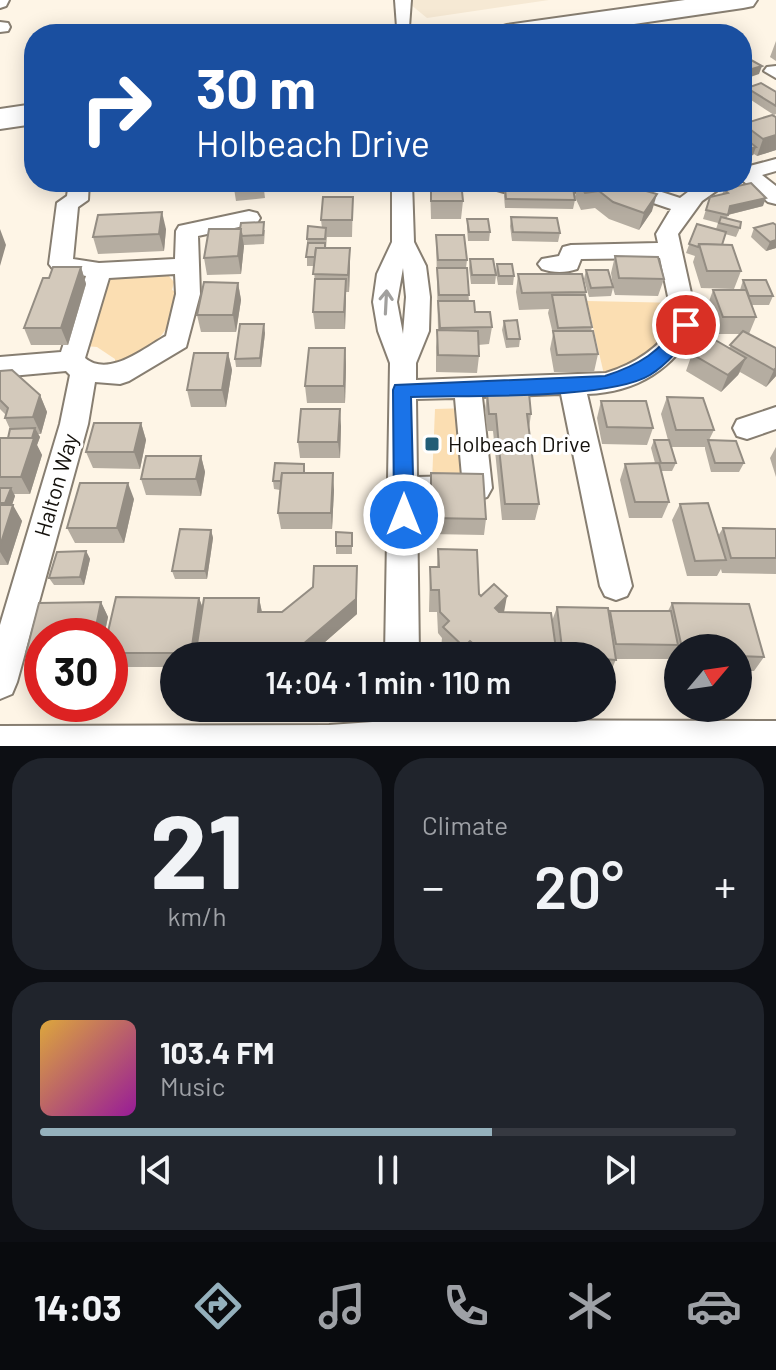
<!DOCTYPE html>
<html lang="en">
<head>
<meta charset="utf-8">
<style>
  body { margin:0; font-family:Barlow,sans-serif; background:#20242c; color:#f1f3f6; height:100vh; display:flex; flex-direction:column; font-size:30px; white-space:nowrap }
  * { box-sizing:border-box; margin:0 }
  p { font-size:26px; color:#9ea1a6 }
  .icon { flex:none; width:44px; height:44px; fill:none; stroke:currentColor; stroke-width:2; stroke-linecap:round; stroke-linejoin:round }
  .map { position:relative; height:746px; overflow:hidden }
  .drawer { display:flex; flex-direction:column; gap:12px; padding:12px; background:#0d0f14; flex:1 }
  .drawer>* { flex:none }
  .top-card { position:absolute; left:24px; top:24px; width:728px; height:168px; border-radius:32px; box-shadow:0 4px 20px #0003; background:#1a4fa0; color:#fff; overflow:hidden }
  .needle { width:52px; rotate:61deg }
  .tools { position:absolute; left:664px; top:634px; display:grid; gap:16px }
  .tools a { display:grid; place-items:center; width:88px; height:88px; border-radius:50%; background:#171b24; box-shadow:0 4px 20px #0003; font-size:40px }
  .speed { position:absolute; left:24px; top:618px; display:flex; gap:16px; font-size:40px; font-weight:700; text-align:center }
  .speed>* { display:grid; place-content:center; width:104px; height:104px; border-radius:50%; background:#171b24; box-shadow:0 4px 20px #0003; line-height:1 }
  .speed .limit { border:12px solid #d22; background:#fff; color:#111 }
  .pin { position:absolute; display:grid; place-items:center; width:68px; height:68px; color:#fff; margin:-34px; border:4px solid #fff; border-radius:50%; box-shadow:0 2px 8px #0007 }
  .me { position:absolute; width:88px; margin:-44px; rotate:0deg; stroke-linejoin:round; filter:drop-shadow(0 0 6px #0008) }
  .turn { display:flex; align-items:center; gap:28px; height:168px; padding:0 40px; font-size:36px }
  .turn .icon { width:104px; height:104px; stroke-width:2.5 }
  .turn b { display:block; font-size:56px; line-height:68px }
  .big { font-size:60px; font-weight:600; line-height:1.1 }
  .drawer .tile { flex:1; display:flex; flex-direction:column; justify-content:center; gap:12px; min-width:0; padding:0 28px; border-radius:32px; background:#20242c }
  .drawer .dial { align-items:center; gap:0 }
  .dial b { font-size:104px; line-height:1 }
  .song { display:flex; align-items:center; gap:24px }
  .cover { width:96px; height:96px; border-radius:12px; background:linear-gradient(135deg,hsl(40 70% 55%),hsl(300 70% 35%)) }
  .played { height:8px; border-radius:4px; background:linear-gradient(90deg,#94b0bc 65%,#363941 65%) }
  .keys { display:flex; justify-content:space-around; direction:ltr }
  .heat { display:flex; justify-content:space-between; align-items:center; font-size:44px; direction:ltr }
  .drawer .tiles { flex:1; display:grid; gap:12px; grid-template-columns:1fr 1fr }
  .tile:last-child { grid-column:span 2 }
  .trip { position:absolute; left:160px; top:642px; width:456px; height:80px; border-radius:40px; background:#171b24; box-shadow:0 4px 20px #0003; font-weight:600; line-height:80px; text-align:center }
  .tab-bar { display:flex; height:128px; justify-content:space-around; align-items:center; background:#090b0e; color:#9ea1a6 }
  .tab-bar .icon { width:56px; height:56px }
  .tab-bar .selected { color:#94b0bc }
  .tab-bar b { font-size:36px; color:#f1f3f6 }
  .map>svg:first-child { display:block }
  .built { fill:#f6e9d4 }
  .green { fill:#fbdeb2 }
  .lines { fill:none; stroke-linecap:round; stroke-linejoin:round }
  .street-casing { stroke:#877e71; stroke-width:4 }
  .highway-casing { stroke:#877e71; stroke-width:4 }
  .street { fill:#fff; fill-rule:evenodd }
  .highway { fill:#fff; fill-rule:evenodd }
  .wall { fill:#b5ada1 }
  .shaded-wall { fill:#948d83 }
  .building { fill:#d3c9bb; stroke:#948d83; stroke-width:2 }
  .oneway { stroke:#a1a09e }
  .route { fill:#1a73e8; stroke:#114b97; stroke-width:2 }
  .poi-dot { fill:#225d76; stroke:#fff; stroke-width:3 }
  .labels { text-anchor:middle; stroke-width:6; stroke-linejoin:round; paint-order:stroke }
  .poi-label { font-size:22px; fill:#14110c; stroke:#fff; text-anchor:start }
  .street-label { font-size:22px; fill:#14110c; stroke:#fff }
</style>
</head>
<body>
<div class="map">
<svg width="776" height="746" viewBox="0 0 776 746">
  <rect width="100%" height="100%" fill="#fef5e6"/>
  <path class="built" d="M405,0H549L427,18Z"/>
  <g class="green">
    <path d="M144,272L168,275L174,282L172,290L180,294C168,339 155,345 115,366V359L97,347L85,346L106,277Z"/>
    <path d="M587,301L682,303L686,325L606,383Z"/>
    <path d="M470,408L476,482H432L435,409Z"/>
  </g>
  <g class="lines">
    <g class="street-casing">
      <g id="street">
        <path d="M0,0H9L6,6L0,8Z"/>
        <path d="M395,0H411L409,27H397Z"/>
        <path d="M0,22L8,23L10,27L8,31L0,32Z"/>
        <path d="M776,66V78L764,71L767,67Z"/>
        <path d="M776,159V171L762,175L776,186V204L768,202L742,180V168Z"/>
        <path d="M69,182H89L88,200L78,207L73,259L99,263L175,259L176,231L179,226L249,211L257,213L260,218L257,223L198,236L200,294L186,347L129,381L120,384L95,382L88,424L17,682L12,694L0,699V625L60,424L70,375L66,371L0,377V357L61,352L86,276L53,269L49,264L57,203L67,196ZM175,274L176,294L166,336C144,348 109,378 85,358L109,278Z"/>
        <path d="M392,182H412L414,242L426,266L430,297L429,331L416,363V380L606,373C634,364 657,350 674,325L660,258L581,259L577,269C566,273 553,273 542,269L538,264L542,259L559,256L563,247L571,245L658,243L656,234L671,209L603,186L600,182H631L680,198L701,182H729L702,201L678,234L698,325C673,369 638,392 587,394L632,586L627,596L616,600L605,596L600,586L561,394L482,397L492,488L487,497L477,500L417,501L419,656H385L390,363L378,331L373,302L377,274L392,242ZM403,268L406,297L403,334L397,302ZM455,398L462,476L417,477L416,399Z"/>
        <path d="M496,182H599C585,199 527,192 504,192L497,190L493,186Z"/>
        <path d="M776,407V429L747,439L737,436L733,428L737,420Z"/>
        <path d="M387,708H421L422,720L776,721V746H0V726L329,725L387,721Z"/>
      </g>
    </g>
    <g class="highway-casing">
      <g id="highway">
        <path d="M685,0H757L753,6L743,8L566,34H493L497,28L507,25Z"/>
        <path d="M34,104V124L0,129V109Z"/>
      </g>
    </g>
    <use href="#street" class="street"/>
    <use href="#highway" class="highway"/>
  </g>
  <g class="wall">
    <path d="M776,41V61L770,57Z"/>
    <path d="M747,88L776,92V114L774,115L745,96Z"/>
    <path d="M776,117V150L757,156L754,154L753,155L742,159L743,124Z"/>
    <path d="M233,182H263L265,198L236,201Z"/>
    <path d="M430,182H466L461,183L463,201L461,219H431Z"/>
    <path d="M578,182H614L652,211L639,230L609,219L595,208L581,210L575,197Z"/>
    <path d="M648,182H678L672,190Z"/>
    <path d="M505,187L575,200L573,209L505,208L504,196Z"/>
    <path d="M724,189L763,206L728,215L727,218L740,228L736,237L725,234L722,245L741,271L734,289L701,288L693,262L695,256L686,253L697,224L716,229L718,223L703,219L710,197L722,195Z"/>
    <path d="M353,197L352,237H327L326,248L350,265L349,292H346L345,329H315L313,312L315,289L314,266H307V239L322,228L321,220Z"/>
    <path d="M511,217L560,233L558,242L512,241L510,226Z"/>
    <path d="M467,219L490,232L489,241H468L467,228Z"/>
    <path d="M754,228L776,248L766,251L751,237Z"/>
    <path d="M166,229L164,251L98,254L93,237Z"/>
    <path d="M209,229L265,230L264,244L244,245L241,274L207,275L204,258Z"/>
    <path d="M436,235L467,260L466,268L469,301L475,312L492,327L489,344L478,345L479,356L477,373L436,372V347L438,330Z"/>
    <path d="M615,256L664,279L658,296L615,295L613,288L611,296L589,297L584,279L586,270L613,286L611,273Z"/>
    <path d="M470,259L496,275L495,284H471L469,268Z"/>
    <path d="M497,264L514,276L513,285H498L496,273Z"/>
    <path d="M81,267L86,284L68,345H31L24,328L49,278Z"/>
    <path d="M518,274L586,292L585,297L592,327L591,331L598,354L594,372H554L550,349L553,334L548,313L549,309L519,310L516,292Z"/>
    <path d="M743,280L773,296L769,305H752L756,317L749,334L776,348V376L766,387L740,372L738,375L721,392L686,371L692,354L729,348L740,334H716L707,307L713,290H740Z"/>
    <path d="M238,283L241,300L236,332H201L197,315Z"/>
    <path d="M504,321L520,339L519,347L506,348L502,330Z"/>
    <path d="M265,333L261,367H236L235,359Z"/>
    <path d="M345,348L346,365L345,403H307L305,386Z"/>
    <path d="M228,353L232,370L226,407H191L187,390Z"/>
    <path d="M0,371L40,395L47,412L41,434H38L40,437L37,445L42,455L30,494H14L15,496L12,505L22,521L8,565H0V438H8L10,429L5,418L6,415L0,409Z"/>
    <path d="M487,393L531,414L529,429L539,504L535,520H502L493,431H487L485,410Z"/>
    <path d="M667,397L714,430L709,440L744,463L739,472H711L705,449V447H671L676,463L672,471H661L669,502L662,518H629L620,480L625,464L655,463L651,448L654,440H668L661,414Z"/>
    <path d="M601,401L653,428L647,445L602,444L597,418Z"/>
    <path d="M141,423L146,440L140,469L93,468L86,452Z"/>
    <path d="M341,426L340,458H300L298,442Z"/>
    <path d="M776,447V477L770,458Z"/>
    <path d="M201,456L205,472L201,496L146,495L141,479Z"/>
    <path d="M305,473L334,490L332,529H281L278,513L280,490L274,489L273,481Z"/>
    <path d="M431,473L486,519L484,535L430,534Z"/>
    <path d="M134,499L124,543H75L67,528Z"/>
    <path d="M680,504L718,536L723,528L776,529V574L722,573L721,569L717,576H687L672,520Z"/>
    <path d="M211,530L213,538L207,579H175L172,571Z"/>
    <path d="M352,533V554H336V546Z"/>
    <path d="M438,549L479,594L504,612L552,621L557,607L609,614L610,611H668L672,603L764,657L754,671H738V648H678V670H675L672,656L671,659H616L610,674H602V656H556L555,649L553,656H450L441,648L442,638L438,633L437,612H429L430,567H437Z"/>
    <path d="M86,551L90,559L84,585H54L49,578Z"/>
    <path d="M357,566V614L309,656H198V655V656H174V667H111L110,665V636L199,598L203,608L259,598L262,612H282Z"/>
    <path d="M101,602L108,617L104,636H42V667L36,668L26,653L39,603Z"/>
  </g>
  <g class="shaded-wall">
    <path d="M762,66L759,74L742,80V72Z"/>
    <path d="M776,135V150L757,156L763,139Z"/>
    <path d="M756,147L753,155L742,159V151Z"/>
    <path d="M657,194L652,211L639,230L644,213Z"/>
    <path d="M766,198L763,206L727,215L730,206Z"/>
    <path d="M162,212L166,229L164,251L159,234Z"/>
    <path d="M0,229L6,245L0,266Z"/>
    <path d="M241,229L244,246L241,274L238,256Z"/>
    <path d="M776,240V248L766,251L770,242Z"/>
    <path d="M350,248V265L349,292L348,275Z"/>
    <path d="M81,267L86,284L68,345L61,328Z"/>
    <path d="M346,279V297L345,329L344,312Z"/>
    <path d="M238,283L241,300L236,332L233,315Z"/>
    <path d="M264,324L265,333L261,367L260,358Z"/>
    <path d="M345,348L346,365L345,403L344,386Z"/>
    <path d="M228,353L232,370L226,407L222,390Z"/>
    <path d="M746,358L738,375L721,392L728,375Z"/>
    <path d="M776,368V376L766,387L774,370Z"/>
    <path d="M40,395L47,412L41,434L33,417Z"/>
    <path d="M340,409L341,426L340,458L338,442Z"/>
    <path d="M141,423L146,440L140,469L134,452Z"/>
    <path d="M35,428L40,437L37,445L42,455L30,494L21,477Z"/>
    <path d="M201,456L205,472L201,496L196,479Z"/>
    <path d="M333,473L334,490L332,529L331,513Z"/>
    <path d="M128,483L134,499L124,543L117,528Z"/>
    <path d="M11,488L15,496L10,511L5,503Z"/>
    <path d="M13,505L22,521L8,565L0,552V546Z"/>
    <path d="M211,530L213,538L207,579L205,571Z"/>
    <path d="M86,551L90,559L84,585L80,577Z"/>
    <path d="M357,566V614L309,656H296L295,651Z"/>
    <path d="M507,596L503,618L495,608Z"/>
    <path d="M199,598L204,612L196,651L198,656H192L191,653Z"/>
    <path d="M259,598L262,613L258,612Z"/>
    <path d="M101,602L108,617L104,636H94Z"/>
    <path d="M470,641L468,656H463L464,647Z"/>
  </g>
  <g class="building">
    <path d="M742,55L762,66L742,72Z"/>
    <path d="M761,83L776,92V106L747,88Z"/>
    <path d="M772,115L776,117V135L763,139L743,124Z"/>
    <path d="M742,136L756,147L742,151Z"/>
    <path d="M431,182H461L463,201H431Z"/>
    <path d="M579,182H614L657,194L644,213L613,202L599,191L585,193Z"/>
    <path d="M751,183L766,198L730,206L728,215L706,210L710,197L728,193L724,189Z"/>
    <path d="M505,187L573,188L575,200L506,199Z"/>
    <path d="M323,197H353L352,220H321Z"/>
    <path d="M162,212L159,234L93,237L98,215Z"/>
    <path d="M511,217L557,218L560,233L513,232Z"/>
    <path d="M721,217L741,222L740,228L719,223Z"/>
    <path d="M467,219H488L490,232H469Z"/>
    <path d="M264,222L263,235L242,236L240,229L241,223Z"/>
    <path d="M773,223L776,225V240L770,242L754,228Z"/>
    <path d="M697,224L726,232L722,245L699,244L698,247L689,244Z"/>
    <path d="M308,226L326,228L325,239H307Z"/>
    <path d="M209,229H241L238,256L204,258Z"/>
    <path d="M436,235H464L467,260H438Z"/>
    <path d="M308,243H325V248H316L315,257H306Z"/>
    <path d="M699,244L732,245L741,271H707Z"/>
    <path d="M316,248H350L348,275L313,274Z"/>
    <path d="M615,256L658,257L664,279L619,278Z"/>
    <path d="M470,259H493L496,275H472Z"/>
    <path d="M497,264H512L514,276H499Z"/>
    <path d="M53,267H81L61,328H24L43,278H49Z"/>
    <path d="M437,268H467L469,295H439Z"/>
    <path d="M586,270H608L613,287L591,288Z"/>
    <path d="M518,274H582L586,292L522,293Z"/>
    <path d="M315,279H346L344,312H313Z"/>
    <path d="M743,280H766L773,296H749Z"/>
    <path d="M204,282L238,283L233,315H197Z"/>
    <path d="M713,290H746L756,317H723Z"/>
    <path d="M552,295H585L592,327L558,328Z"/>
    <path d="M438,301H474L475,312H490L492,327L440,328Z"/>
    <path d="M517,320L520,339H507L504,321Z"/>
    <path d="M240,324H264L260,358L235,359Z"/>
    <path d="M437,330L478,331L479,356L438,355Z"/>
    <path d="M553,331H593L598,354L557,355Z"/>
    <path d="M743,331L776,348V368L774,370L730,345Z"/>
    <path d="M710,337L746,358L728,375L692,354Z"/>
    <path d="M309,348H345L344,386H305Z"/>
    <path d="M194,353H228L222,390H187Z"/>
    <path d="M12,370L40,395L33,417L5,418L8,408L0,400V371Z"/>
    <path d="M487,393H529L531,414H527L531,446H499L496,414H489Z"/>
    <path d="M667,397L703,398L714,430H676Z"/>
    <path d="M601,401H646L653,428L607,427Z"/>
    <path d="M301,409H340L338,442H298Z"/>
    <path d="M94,423H141L134,452H86Z"/>
    <path d="M35,428L32,438H8L10,429Z"/>
    <path d="M0,438H34L21,477H0Z"/>
    <path d="M654,440H669L676,463H661Z"/>
    <path d="M708,440L736,441L744,463H715Z"/>
    <path d="M499,448H531L539,504H505Z"/>
    <path d="M146,456H201L196,479H141Z"/>
    <path d="M275,463L304,464V473H282L281,481H273Z"/>
    <path d="M659,463L669,502H635L625,464Z"/>
    <path d="M282,473H333L331,513H278Z"/>
    <path d="M431,473L483,474L486,519L431,518Z"/>
    <path d="M80,483H128L117,528H67Z"/>
    <path d="M0,488H11L5,503H0Z"/>
    <path d="M708,503L726,560L695,561L680,504Z"/>
    <path d="M0,505H13L0,546Z"/>
    <path d="M723,528L776,529V558H731Z"/>
    <path d="M180,529L211,530L205,571H172Z"/>
    <path d="M336,532L352,533V546H336Z"/>
    <path d="M438,549L477,550L479,594L481,596L494,584L507,596L495,608L499,612L551,613L556,649L533,648L534,656H506L505,648L477,647L470,641L464,647L443,627L449,621L440,612L439,590H431L430,567H439Z"/>
    <path d="M86,551L80,577L49,578L57,552Z"/>
    <path d="M314,566H357L356,599L295,651H196L204,598H259L258,612H282L313,587Z"/>
    <path d="M116,597L199,598L191,653H110V636H107Z"/>
    <path d="M101,602L94,636H42V653H26L39,603Z"/>
    <path d="M672,603L749,604L764,657L738,656V648H682Z"/>
    <path d="M557,607L608,608L616,660L602,659V656H563Z"/>
    <path d="M610,611H671L678,645L616,644Z"/>
  </g>
  <defs><path id="oneway-shaft" d="M-6 0H5M1.5-3L5.5 0L1.5 3" fill="none" stroke-width="1.6" stroke-linecap="round" stroke-linejoin="round" transform="scale(2)"/></defs>
  <use class="oneway" href="#oneway-shaft" transform="translate(386 302) rotate(-87)"/>
  <path class="route" d="M686,319L695,325C684,344 669,363 650,375C609,400 465,395 411,397L414,515L411,522L404,524L397,522L394,515L393,390L395,385L605,376C639,365 661,352 680,321Z"/>
  <rect class="poi-dot" x="424" y="436" width="16" height="16" rx="4"/>
  <g class="labels">
    <g class="poi-label">
      <text x="448" y="452">Holbeach Drive</text>
    </g>
    <g class="street-label">
      <text transform="translate(56 485) rotate(-74)" y="8">Halton Way</text>
    </g>
  </g>
</svg>
<div class="tools">
<a><svg class="needle" viewBox="-14 -14 28 28"><path d="M0-13l5 13h-10z" fill="#e53935"/><path d="M0 13l5-13h-10z" fill="#9ea1a6"/></svg></a>
</div>
<div class="speed"><div class="limit">30</div></div>
<div class="pin" style="left:686px;top:325px;background:#d93025"><svg class="icon" aria-label="arrive" viewBox="0 0 24 24"><path d="M6 21V4h12l-3 4 3 4H6"/></svg></div>
<svg class="me" style="left:404px;top:515px" viewBox="-20 -20 40 40"><circle r="17" fill="#1a73e8" stroke="#fff" stroke-width="3"/><path d="M0-11L8 9 0 5-8 9z" fill="#fff"/></svg>
<div class="trip">14:04 · 1 min · 110 m</div>
<div class="top-card">
<div class="turn"><svg class="icon" aria-label="right" viewBox="0 0 24 24"><path d="M7 20v-9h11M14 6l5 5-5 5"/></svg><div><b>30 m</b>Holbeach Drive</div></div>
</div>
</div>
<section class="drawer">
<div class="tiles">
<div class="tile dial"><b>21</b><p>km/h</p></div>
<div class="tile"><p>Climate</p>
<div class="heat"><a>−</a><b class="big">20°</b><a>+</a></div>
</div>
<div class="tile">
<div class="song"><i class="cover"></i><div><b>103.4 FM</b><p>Music</p></div></div>
<div class="played"></div>
<div class="keys"><svg class="icon" aria-label="previous" viewBox="0 0 24 24"><path d="M18 5L8 12l10 7zM5 5v14"/></svg><svg class="icon" aria-label="pause" viewBox="0 0 24 24"><path d="M8 5v14M16 5v14"/></svg><svg class="icon" aria-label="next" viewBox="0 0 24 24"><path d="M6 5l10 7-10 7zM19 5v14"/></svg></div>
</div>
</div>
</section>
<nav class="tab-bar">
<b>14:03</b>
<svg class="icon selected" aria-label="directions" viewBox="0 0 24 24"><path d="M12 3l9 9-9 9-9-9zM9 14v-3h6M13 9l2 2-2 2"/></svg>
<svg class="icon" aria-label="music" viewBox="0 0 24 24"><path d="M9 18V5l10-2v13"/><circle cx="6" cy="18" r="3"/><circle cx="16" cy="16" r="3"/></svg>
<svg class="icon" aria-label="phone" viewBox="0 0 24 24"><path d="M5 4h4l2 5-3 2q2 4 5 5l2-3 5 2v4C11 20 4 13 5 4z"/></svg>
<svg class="icon" aria-label="climate" viewBox="0 0 24 24"><path d="M12 3v18M4 7l16 10M4 17L20 7"/></svg>
<svg class="icon" aria-label="car" viewBox="0 0 24 24"><path d="M5 17H2v-5l4-1 3-4h7l3 4 3 1v5h-3M9 17h6M6 11h13"/><circle cx="7" cy="17" r="2"/><circle cx="17" cy="17" r="2"/></svg>
</nav>
</body>
</html>
